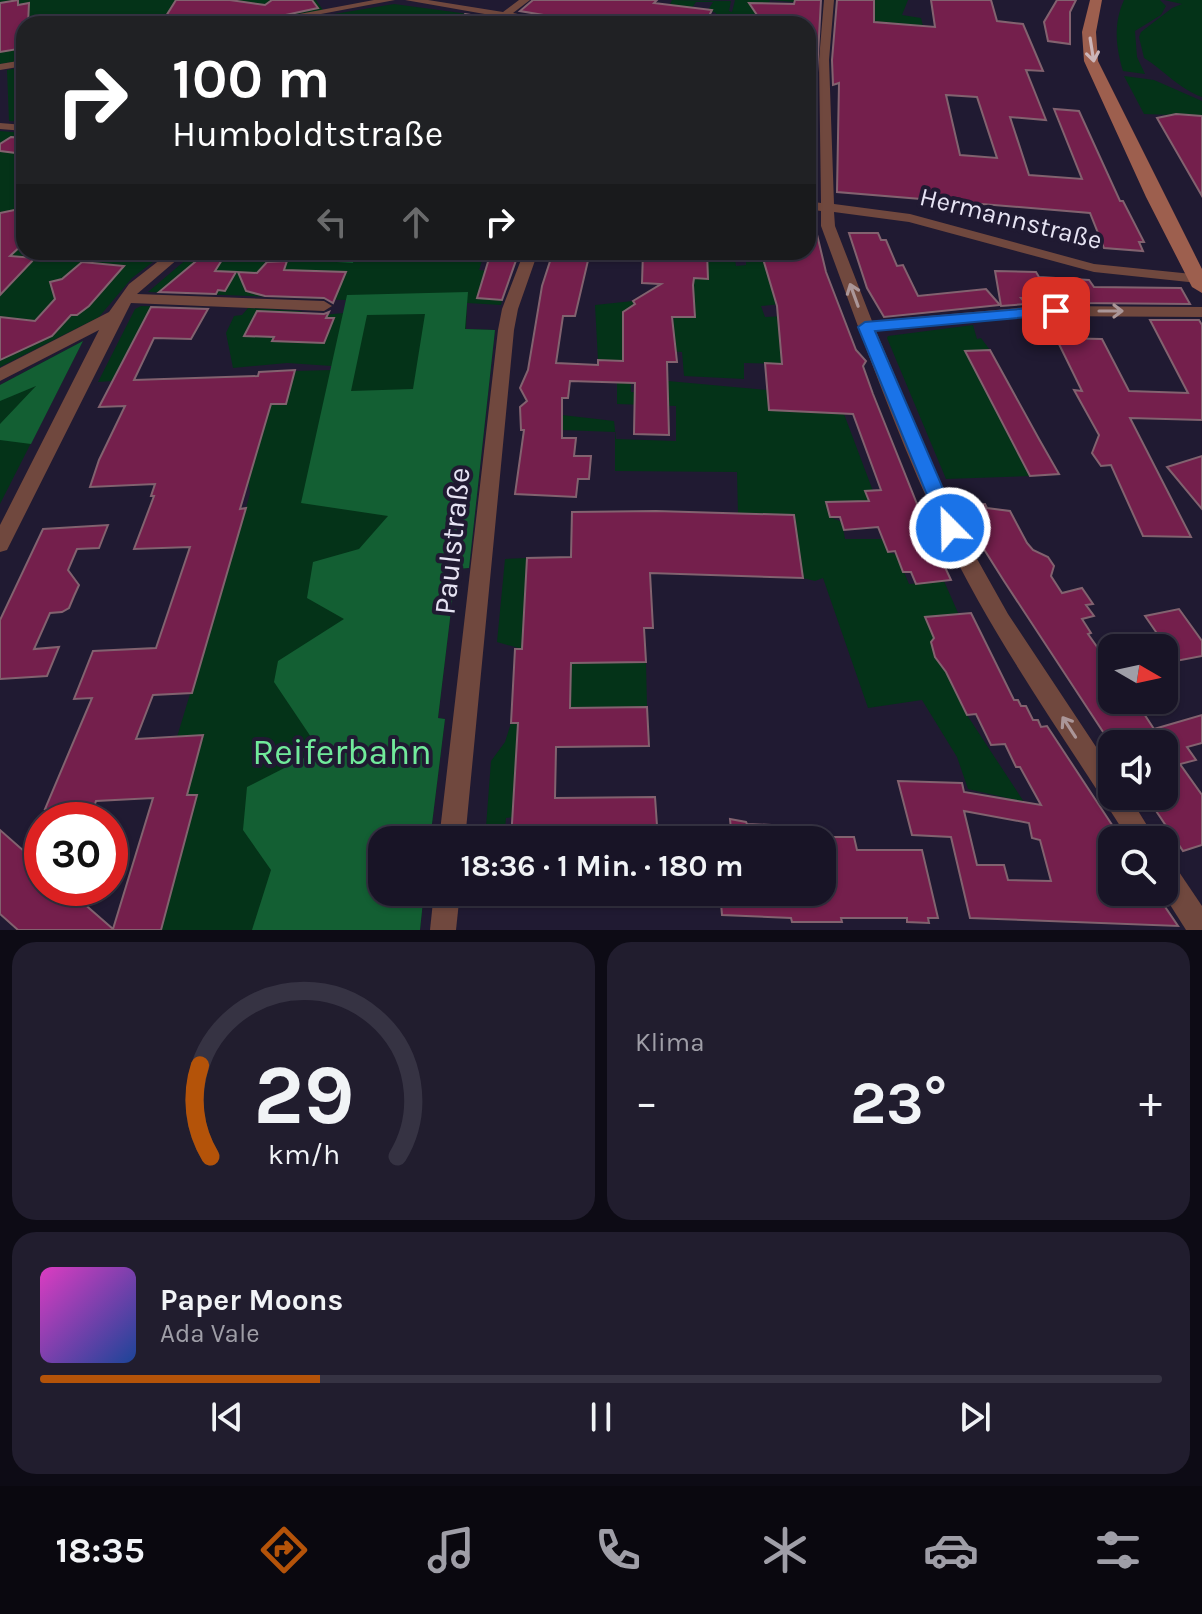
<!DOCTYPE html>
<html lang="de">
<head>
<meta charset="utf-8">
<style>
  body { margin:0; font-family:Karla,sans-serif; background:#211d2e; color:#f1f3f6; height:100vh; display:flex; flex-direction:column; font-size:30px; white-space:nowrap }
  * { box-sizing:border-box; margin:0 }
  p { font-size:26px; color:#9f9ea7 }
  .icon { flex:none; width:44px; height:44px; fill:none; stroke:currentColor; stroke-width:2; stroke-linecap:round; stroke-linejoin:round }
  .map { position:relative; height:930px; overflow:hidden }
  .side { display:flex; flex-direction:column; gap:12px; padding:12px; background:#0d0b15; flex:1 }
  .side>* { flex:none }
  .top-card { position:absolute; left:16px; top:16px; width:800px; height:244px; border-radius:24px; box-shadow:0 2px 6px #0004,0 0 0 2px #363343; background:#202124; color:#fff; overflow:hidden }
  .needle { width:52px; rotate:99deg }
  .controls { position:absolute; left:1098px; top:634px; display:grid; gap:16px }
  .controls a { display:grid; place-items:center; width:80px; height:80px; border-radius:16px; background:#181426; box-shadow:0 2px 6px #0004,0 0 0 2px #363343; font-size:40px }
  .speed { position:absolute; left:24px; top:802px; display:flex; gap:16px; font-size:40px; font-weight:700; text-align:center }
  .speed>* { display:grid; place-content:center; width:104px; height:104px; border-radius:50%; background:#181426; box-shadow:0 2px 6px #0004,0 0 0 2px #363343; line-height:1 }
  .speed .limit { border:12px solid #d22; background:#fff; color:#111 }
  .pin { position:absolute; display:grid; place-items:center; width:68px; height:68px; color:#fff; margin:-34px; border-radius:16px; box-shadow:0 4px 12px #0006 }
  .me { position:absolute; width:88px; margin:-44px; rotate:337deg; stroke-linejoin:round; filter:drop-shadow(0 0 6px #0008) }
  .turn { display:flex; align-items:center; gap:28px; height:168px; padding:0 24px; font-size:36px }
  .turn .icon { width:104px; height:104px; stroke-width:2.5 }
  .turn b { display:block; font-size:56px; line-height:68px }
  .lanes { display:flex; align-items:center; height:76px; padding:0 24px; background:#0003; justify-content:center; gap:40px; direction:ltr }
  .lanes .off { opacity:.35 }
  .big { font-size:60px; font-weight:700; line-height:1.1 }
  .side .widget { flex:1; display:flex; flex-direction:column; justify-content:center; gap:12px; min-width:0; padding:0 28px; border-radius:24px; background:#211d2e }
  .side .dial { align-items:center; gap:0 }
  .dial svg { height:208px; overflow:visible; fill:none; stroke:#363343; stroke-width:7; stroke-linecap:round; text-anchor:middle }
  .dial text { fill:#f1f3f6; stroke:none }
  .song { display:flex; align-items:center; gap:24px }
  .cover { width:96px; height:96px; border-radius:12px; background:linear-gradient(135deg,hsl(310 70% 55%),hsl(220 70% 35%)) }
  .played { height:8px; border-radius:4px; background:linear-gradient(90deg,#b45309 25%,#363343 25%) }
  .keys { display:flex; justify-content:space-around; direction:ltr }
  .heat { display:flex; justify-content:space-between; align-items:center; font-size:44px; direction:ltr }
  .side .tiles { flex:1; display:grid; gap:12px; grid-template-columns:1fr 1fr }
  .widget:last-child { grid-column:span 2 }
  .trip { position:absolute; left:368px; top:826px; width:468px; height:80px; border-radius:24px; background:#181426; box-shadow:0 2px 6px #0004,0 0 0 2px #363343; font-weight:700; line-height:80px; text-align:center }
  .menu { display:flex; height:128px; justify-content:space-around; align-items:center; background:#0a080f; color:#9f9ea7 }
  .menu .icon { width:56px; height:56px }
  .menu .on { color:#b45309 }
  .menu b { font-size:36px; color:#f1f3f6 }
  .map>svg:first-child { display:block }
  .green { fill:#043318 }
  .forest { fill:#135f33; fill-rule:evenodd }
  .building { fill:#741f4c; stroke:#82626f; stroke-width:2; fill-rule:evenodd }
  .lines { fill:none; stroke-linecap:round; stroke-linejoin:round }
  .minor { fill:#70483e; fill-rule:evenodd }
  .secondary { fill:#9d5f4e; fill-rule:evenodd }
  .oneway { stroke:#ccb5b9 }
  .oneway2 { stroke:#ab9698 }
  .route { fill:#1a73e8; stroke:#114b97; stroke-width:2 }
  .labels { text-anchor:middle; stroke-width:8; stroke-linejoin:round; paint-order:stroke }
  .far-street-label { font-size:26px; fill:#e6e3f3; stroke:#201a32 }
  .street-label { font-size:30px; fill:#e6e3f3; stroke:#201a32 }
  .near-park-label { font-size:36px; fill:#71ea9b; stroke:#201a32 }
</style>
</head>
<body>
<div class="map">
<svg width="1202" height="930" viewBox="0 0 1202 930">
  <rect width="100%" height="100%" fill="#201a32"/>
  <g class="green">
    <path d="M0,0H316L323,10L237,24H24V60L0,64Z"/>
    <path d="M672,0L731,1L729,11L732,12L735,0H795L794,2L770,0L764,24H713L716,13L708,10L713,2H696L692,8L670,5Z"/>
    <path d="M872,0H908L902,15L921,18L923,26L872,21Z"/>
    <path d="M1124,0H1160L1166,6L1161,15L1135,31L1137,57L1145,74L1123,71C1116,47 1113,24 1124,0Z"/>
    <path d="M1164,0H1202V97C1179,89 1165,71 1144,58L1139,37L1141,32L1172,8L1182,4Z"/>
    <path d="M394,4L491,17L481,24H274Z"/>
    <path d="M24,67V122L9,121L7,70Z"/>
    <path d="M1124,76L1154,80L1202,101V116L1144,114Z"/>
    <path d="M0,131L24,133V252H166L132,278L99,317L0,367Z"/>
    <path d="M195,252H485L479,270L494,272L478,298L502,300L501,305L467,303L466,329L495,330L469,568L456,569L438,718L445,719L430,840H382V892H424L420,930H161L197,796L187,795L203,736L177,737L246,508L250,493L248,479L271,404H286L295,371L332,370V366L287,363L233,368L226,333L234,316L242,315L248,308L300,311L312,316L344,313L346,300L148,292Z"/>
    <path d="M703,252L734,254L736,266L746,265V254L771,255L769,278L781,304L761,306L765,317L786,316L831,365L744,363V379L684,376L682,352L667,351L630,359L631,392L668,393V381L767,390L769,410L844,414L873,491H866L873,513L845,502H827L830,517L842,522L845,539H883L888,552L897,555L909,584L944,581L959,615L925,617L934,638L931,642L935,657L948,673L967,715L1024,802L968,789L957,757L922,700L868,708L823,578L815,581L803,578L794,515L738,514L737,472L615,471V432L562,430V415L614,421L616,439L676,441V406L617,404V382L598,360L595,305L633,301V305L673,324L674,317L695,316L694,297L661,284L694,285L693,253Z"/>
    <path d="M141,306L208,308L206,313L149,310L112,381L98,382L135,309Z"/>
    <path d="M973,325L977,339L981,338L990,350L965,352L1030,476L946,479L887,338L888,336Z"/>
    <path d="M83,341L0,504V385Z"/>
    <path d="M527,558L522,649L497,642L505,559Z"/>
    <path d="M646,662L647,707L570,708L571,663Z"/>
    <path d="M511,723H518L513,817L506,818L504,840H485L491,761L505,742Z"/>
  </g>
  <g class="forest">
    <path d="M248,252H355L353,263L236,256Z"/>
    <path d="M468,292L465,329L495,330L469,568L456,569L438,718L445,719L430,840H382V892H424L420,930H252L271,870L243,830L247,787L304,758L311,737L274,682L278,661L344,619L307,598L313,562L359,549L388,516L301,503L347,295ZM425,314L413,389L351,391L367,315Z"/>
    <path d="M83,341L31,444L0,440V424L36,386L0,401V385Z"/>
  </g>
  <g class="building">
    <path d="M18,0V5L29,3L28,24H24V48L0,52V3Z"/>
    <path d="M176,0H230L265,5L272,0H312L318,8L243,24H161Z"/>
    <path d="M533,0H657L654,3L712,10L705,24L655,19L651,24H597L520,11Z"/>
    <path d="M795,0H821L816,91L808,94V24H763L749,3L794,4Z"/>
    <path d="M837,0H874V22L935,27L931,0H991L997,21L1023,24L1043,71L1026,70L1046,120L1010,117L1029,175L1082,179L1054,109L1079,111L1120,201H1123L1144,242H1139L1143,251L1104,248L1090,213L837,192L839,83L833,85L832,60ZM946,95L977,97L997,158L960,155Z"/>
    <path d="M1057,0H1076L1070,12V44L1048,41L1044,22Z"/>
    <path d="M465,14L494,19L501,24L527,23L526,24H455Z"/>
    <path d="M1176,114L1202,116V196L1157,118Z"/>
    <path d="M11,137L24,138V154L0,151V144Z"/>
    <path d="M24,208V243L10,256L35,258L0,295V213Z"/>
    <path d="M808,222H814L826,272L856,350L866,361L863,366L873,394L927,529L951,580L916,584L911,572H903L895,551L888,552L878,527L844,530L840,517H830L826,502L869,501L865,491L881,490L853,414L769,410L765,363L782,364L777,306L761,252H808Z"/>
    <path d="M849,233H878L881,240H886L897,266L903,265L918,296L986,289L1000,305L884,317L867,288Z"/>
    <path d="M207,252H227L215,271L236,272L225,291L218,290L216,294L159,292Z"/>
    <path d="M491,252H519L502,300L477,298Z"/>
    <path d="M553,252H590L575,316H563L556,363L598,365V360L623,361V312L635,304L633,301L661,284L642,283L643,252H707L708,279L694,278L693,285L695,317H672L677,362H667L669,435L634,434L635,383L570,381L568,398H562V438H576L574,456H591L589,479H578L576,497L515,494L524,430H521L520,407L527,401L520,388L528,370L542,286Z"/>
    <path d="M287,261L284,270L346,272L333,303L324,298L265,296L246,291L238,272L257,273L267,262Z"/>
    <path d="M82,262L124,266L89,306L77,315H71L52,336L0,360V317L35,321L55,299L50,282L62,279Z"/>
    <path d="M995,271L1036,272L1039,277L1089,280L1094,287L1181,288L1190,304L1080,303L1077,298H1021L1026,304L1001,306Z"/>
    <path d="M151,307L208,309L191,339L154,338L134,380L258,376L259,372L295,370L286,404H271L240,509L246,508L192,693L153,695L136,739L203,735L187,795H197L161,930H18L0,914V830L42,867V888H66L113,929L153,798L96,801L93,810L45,809L92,698L74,699L93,651L156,648L190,547L134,549L154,496H151L155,484L90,487L99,460L125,406L99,407Z"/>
    <path d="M257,311L324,314L329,312L326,318H334L324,343L272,341L274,337L244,336Z"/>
    <path d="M1150,320H1199L1202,325V420L1130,418L1191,537L1143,536L1111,465L1101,466L1092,453L1099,435L1074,390L1082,391L1056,338L1102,339L1129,391L1188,393Z"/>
    <path d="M990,350L1039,439L1059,474L1030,476L965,351Z"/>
    <path d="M1202,456V509L1167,467Z"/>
    <path d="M985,504L987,508L1010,511L1027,543L1033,550L1048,557L1054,566L1051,576L1062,593L1082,588L1093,604L1086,605L1094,616L1082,619L1091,633L1088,634L1112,668V700H1135L1154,729L1202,715V743L1187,747L1196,760L1180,764L1202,795V845L1183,851L1146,796H1164V744H1111L1004,581L975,535L966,505Z"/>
    <path d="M656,511L794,515L803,578L650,573L653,628H644L646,662L571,663L570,708L647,707L649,746L556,747L555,798L655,797L658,840H511L518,723H511L515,649H522L527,558L571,557L572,512Z"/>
    <path d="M108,525L99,548L77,549L68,570L79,585L74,596L69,608L62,612L50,613L34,649L59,647L47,676L0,679V620L43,529Z"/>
    <path d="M1179,609L1202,641V656L1176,661L1145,616Z"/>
    <path d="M971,613L1014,700H1018L1021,706H1026L1033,720H1038L1041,727L1047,726L1122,840H1112V892H1155L1178,926L970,918L951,837L912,835L898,781L962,783L964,792L1041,805L1020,767H1016L1005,744L991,745L976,714L967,715L946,672L935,657L931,642L934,638L925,617ZM964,811L1029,823L1032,838L1040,840L1051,881L1008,880L1004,865H977Z"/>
    <path d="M730,819L746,822L747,824L771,825L772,840H732Z"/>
    <path d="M822,837H854L857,850H922L938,918H928L929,923L907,922V918H841L842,922H792L791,918L722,915L720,892H822Z"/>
  </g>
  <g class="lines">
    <g class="minor">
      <path d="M374,0H395L268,24H246Z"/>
      <path d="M405,0H428L503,12L519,0H530L513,13L568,24C551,24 513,15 500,21L496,16Z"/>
      <path d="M824,0H834L829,60L834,204L910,214L1094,264L1202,275V281L1198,283L1094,272L909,222L834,212L835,226L872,321L1039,306L1202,307V317L1039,316L876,331L958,525L1008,614L1112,771V796H1129L1156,840H1129C1065,738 993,639 941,529C894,430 859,328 821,226V211L808,209V201L821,203L819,60Z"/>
      <path d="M24,60V66L0,70V64Z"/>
      <path d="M0,123L24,125V131L0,129Z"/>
      <path d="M170,252H186L137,294L324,301L332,306L324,311L131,303L7,550L0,552V525L99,330L0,381V368L109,312L129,284Z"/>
      <path d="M524,252H538L518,309L514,330L465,840H439L498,330L502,309Z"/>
      <path d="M1164,859L1173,863L1202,906V930H1186L1162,892Z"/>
      <path d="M434,892H460L456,930H430Z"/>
    </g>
    <path class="secondary" d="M1090,0H1102L1096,32L1098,61L1202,269V293L1192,287L1146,197L1084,61L1082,32Z"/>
  </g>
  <defs><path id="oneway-shaft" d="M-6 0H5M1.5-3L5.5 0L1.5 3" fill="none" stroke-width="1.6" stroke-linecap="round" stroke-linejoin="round" transform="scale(2)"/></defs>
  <use class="oneway" href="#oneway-shaft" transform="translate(1092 50) rotate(81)"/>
  <g class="oneway2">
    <use href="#oneway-shaft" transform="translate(854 295) rotate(-110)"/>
    <use href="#oneway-shaft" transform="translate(1111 311)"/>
    <use href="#oneway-shaft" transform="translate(1069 727) rotate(-123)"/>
  </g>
  <path class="route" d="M1056,306L1063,311L1061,314L875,331L960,528L957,534H943L858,327L865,322Z"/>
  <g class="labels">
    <g class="far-street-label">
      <text transform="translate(1011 218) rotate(14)" y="9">Hermannstraße</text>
    </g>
    <g class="street-label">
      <text transform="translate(452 541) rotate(-84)" y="10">Paulstraße</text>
    </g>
    <g class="near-park-label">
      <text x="342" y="764">Reiferbahn</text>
    </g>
  </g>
</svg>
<div class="controls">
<a><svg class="needle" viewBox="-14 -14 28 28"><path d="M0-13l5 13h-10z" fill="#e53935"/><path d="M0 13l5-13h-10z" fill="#9f9ea7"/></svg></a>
<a><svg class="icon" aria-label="sound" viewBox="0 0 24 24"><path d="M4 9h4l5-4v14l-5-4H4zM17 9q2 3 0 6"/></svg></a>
<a><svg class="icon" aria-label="search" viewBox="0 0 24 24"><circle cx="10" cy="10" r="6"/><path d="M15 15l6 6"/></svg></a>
</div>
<div class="speed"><div class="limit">30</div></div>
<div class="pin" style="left:1056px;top:311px;background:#d93025"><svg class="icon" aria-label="arrive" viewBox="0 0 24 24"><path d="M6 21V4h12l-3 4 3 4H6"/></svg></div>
<svg class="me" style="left:950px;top:528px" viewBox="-20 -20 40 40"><circle r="17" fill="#1a73e8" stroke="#fff" stroke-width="3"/><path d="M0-11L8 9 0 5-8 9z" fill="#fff"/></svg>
<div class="trip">18:36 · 1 Min. · 180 m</div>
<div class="top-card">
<div class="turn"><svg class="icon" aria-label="right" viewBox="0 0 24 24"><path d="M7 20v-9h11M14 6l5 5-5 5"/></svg><div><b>100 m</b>Humboldtstraße</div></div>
<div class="lanes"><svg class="icon off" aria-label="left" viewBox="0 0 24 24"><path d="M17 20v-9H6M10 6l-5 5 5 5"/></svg><svg class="icon off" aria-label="ahead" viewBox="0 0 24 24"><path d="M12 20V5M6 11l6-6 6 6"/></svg><svg class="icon" aria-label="right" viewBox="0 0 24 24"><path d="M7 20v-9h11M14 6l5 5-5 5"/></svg></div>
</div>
</div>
<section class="side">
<div class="tiles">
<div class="widget dial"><svg viewBox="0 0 100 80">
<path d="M14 69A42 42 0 1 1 86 69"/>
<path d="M14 69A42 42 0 0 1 10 34" stroke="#b45309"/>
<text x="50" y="56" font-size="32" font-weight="700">29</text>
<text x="50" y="72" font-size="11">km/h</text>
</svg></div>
<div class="widget"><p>Klima</p>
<div class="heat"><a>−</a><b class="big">23°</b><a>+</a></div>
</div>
<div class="widget">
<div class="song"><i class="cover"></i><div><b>Paper Moons</b><p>Ada Vale</p></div></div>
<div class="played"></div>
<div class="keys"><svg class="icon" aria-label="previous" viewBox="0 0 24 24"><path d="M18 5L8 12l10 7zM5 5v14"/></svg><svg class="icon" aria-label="pause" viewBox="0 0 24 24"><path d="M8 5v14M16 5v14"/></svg><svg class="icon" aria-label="next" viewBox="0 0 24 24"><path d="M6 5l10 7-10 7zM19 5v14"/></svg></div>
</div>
</div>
</section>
<nav class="menu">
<b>18:35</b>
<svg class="icon on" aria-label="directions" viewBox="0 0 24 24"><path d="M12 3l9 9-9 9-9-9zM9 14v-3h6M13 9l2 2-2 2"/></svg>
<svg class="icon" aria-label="music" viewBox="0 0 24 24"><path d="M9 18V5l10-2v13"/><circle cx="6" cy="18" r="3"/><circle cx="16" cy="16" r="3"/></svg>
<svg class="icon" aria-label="phone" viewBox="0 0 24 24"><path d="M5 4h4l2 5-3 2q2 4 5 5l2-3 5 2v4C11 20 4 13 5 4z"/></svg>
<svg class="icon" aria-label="climate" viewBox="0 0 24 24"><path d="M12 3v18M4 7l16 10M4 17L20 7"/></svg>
<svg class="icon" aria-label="car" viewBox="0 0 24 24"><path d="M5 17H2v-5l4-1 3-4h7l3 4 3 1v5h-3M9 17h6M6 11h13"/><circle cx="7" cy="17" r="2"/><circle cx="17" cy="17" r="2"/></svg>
<svg class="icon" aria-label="filters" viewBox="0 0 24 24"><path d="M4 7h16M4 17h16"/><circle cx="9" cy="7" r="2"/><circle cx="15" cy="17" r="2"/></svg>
</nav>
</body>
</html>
